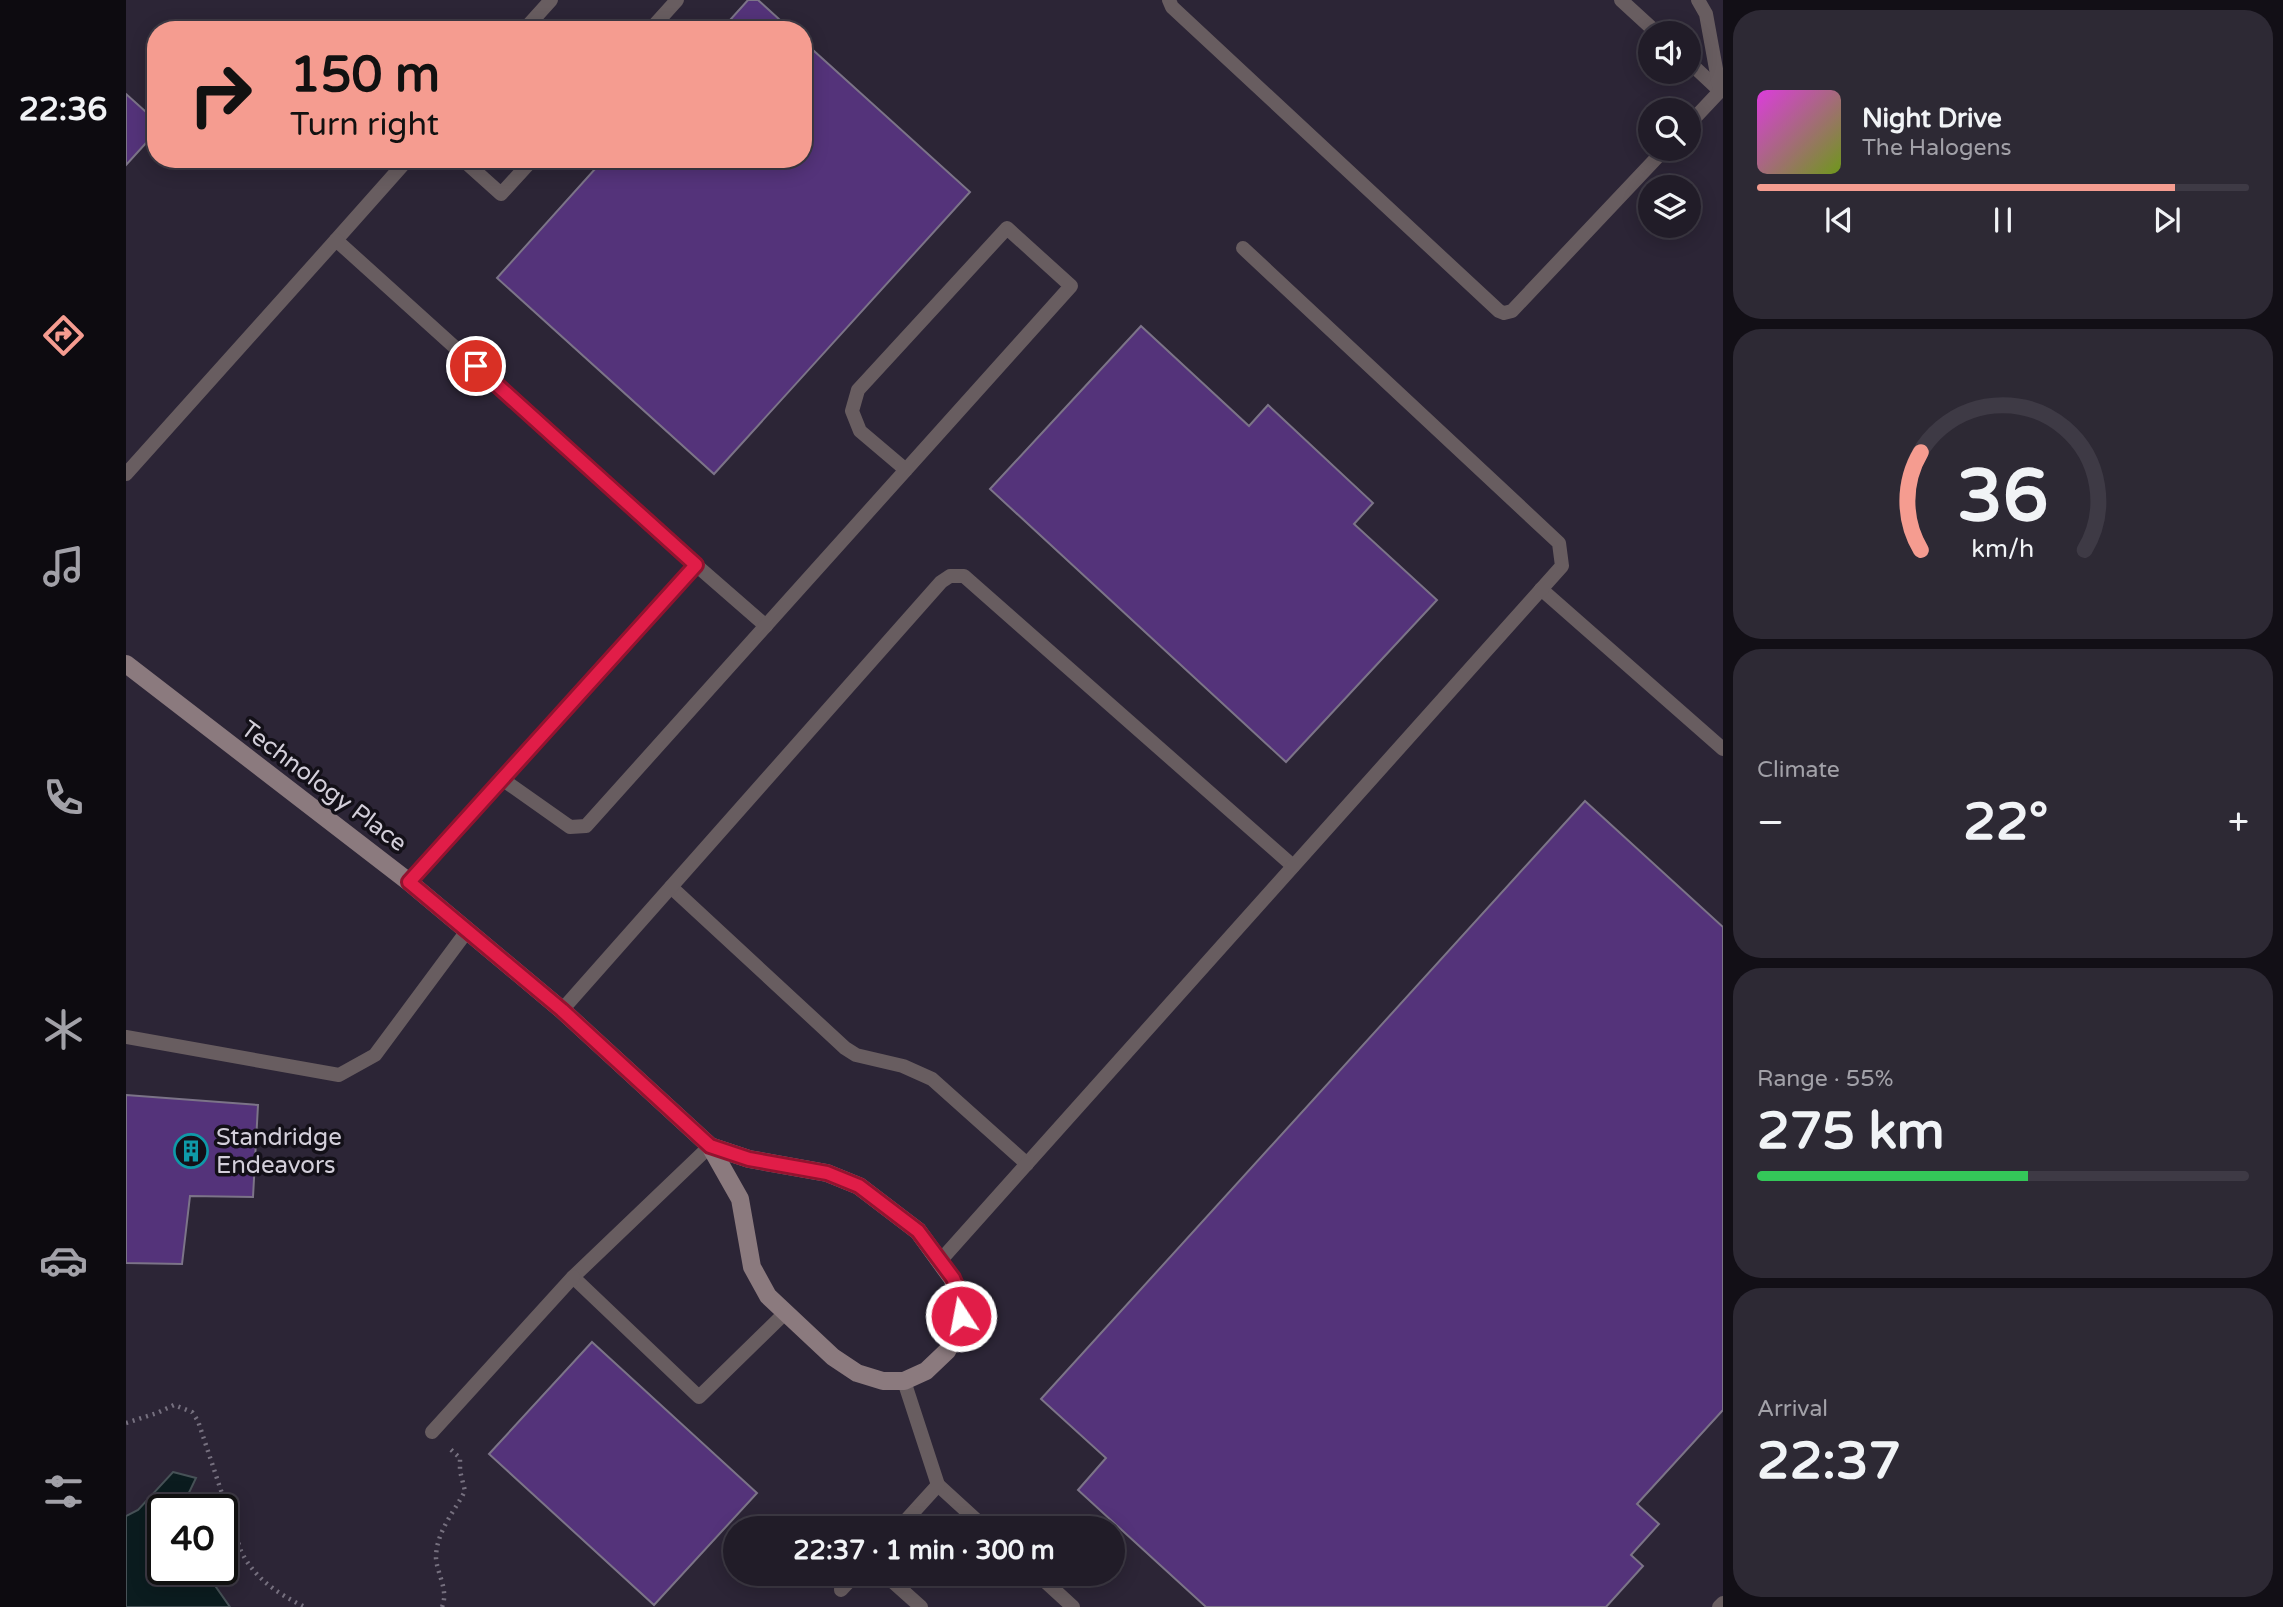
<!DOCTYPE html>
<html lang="en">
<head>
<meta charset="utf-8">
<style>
  body { margin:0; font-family:"Varela Round",sans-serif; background:#2d2934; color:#f1f3f6; height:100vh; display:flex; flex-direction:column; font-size:26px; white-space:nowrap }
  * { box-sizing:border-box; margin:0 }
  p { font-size:23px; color:#a2a1a8 }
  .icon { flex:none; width:38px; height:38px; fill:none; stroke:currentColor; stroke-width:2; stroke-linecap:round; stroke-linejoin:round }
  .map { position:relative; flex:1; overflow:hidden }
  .drawer { display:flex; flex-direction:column; gap:10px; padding:10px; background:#120f16; width:560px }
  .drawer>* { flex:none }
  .banner { position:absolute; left:21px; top:21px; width:665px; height:147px; border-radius:28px; box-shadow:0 4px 18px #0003,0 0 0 2px #3e3a45; background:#f59c90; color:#111; overflow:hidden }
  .fabs { position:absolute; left:1512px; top:21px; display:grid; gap:14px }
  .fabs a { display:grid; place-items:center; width:63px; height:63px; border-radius:50%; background:#211c28; box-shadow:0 4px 18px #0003,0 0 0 2px #3e3a45; font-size:35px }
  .speed { position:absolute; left:21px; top:1494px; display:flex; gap:14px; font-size:35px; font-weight:700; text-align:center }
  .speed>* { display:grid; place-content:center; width:91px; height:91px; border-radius:50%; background:#211c28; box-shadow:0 4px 18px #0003,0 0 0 2px #3e3a45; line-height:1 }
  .speed .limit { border:4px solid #111; border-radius:10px; background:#fff; color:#111 }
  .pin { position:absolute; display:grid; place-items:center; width:60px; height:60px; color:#fff; margin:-30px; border:4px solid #fff; border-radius:50%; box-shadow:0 2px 7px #0007 }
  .me { position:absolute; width:77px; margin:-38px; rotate:349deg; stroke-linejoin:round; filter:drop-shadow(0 0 5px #0008) }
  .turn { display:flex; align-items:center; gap:24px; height:147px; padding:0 28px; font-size:32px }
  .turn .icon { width:91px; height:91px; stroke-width:2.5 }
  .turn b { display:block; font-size:49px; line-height:60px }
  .big { font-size:52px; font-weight:800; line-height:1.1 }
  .drawer .tile { flex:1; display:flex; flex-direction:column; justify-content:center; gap:10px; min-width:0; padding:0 24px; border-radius:28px; background:#2d2934 }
  .drawer .dial { align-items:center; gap:0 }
  .dial svg { height:182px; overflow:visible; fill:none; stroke:#3e3a45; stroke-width:7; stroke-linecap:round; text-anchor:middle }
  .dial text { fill:#f1f3f6; stroke:none }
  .song { display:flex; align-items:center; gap:21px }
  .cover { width:84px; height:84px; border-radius:10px; background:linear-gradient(135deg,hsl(300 70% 55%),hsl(80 70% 35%)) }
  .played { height:7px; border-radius:4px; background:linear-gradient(90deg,#f59c90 85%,#3e3a45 85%) }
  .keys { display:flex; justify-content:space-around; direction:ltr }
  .heat { display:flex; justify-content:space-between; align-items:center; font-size:38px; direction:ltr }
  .charge { height:10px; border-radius:5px; background:linear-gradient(90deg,#34c759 55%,#3e3a45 0) }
  .trip { position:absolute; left:597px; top:1516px; width:402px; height:70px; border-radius:35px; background:#211c28; box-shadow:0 4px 18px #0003,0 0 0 2px #3e3a45; font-weight:800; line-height:70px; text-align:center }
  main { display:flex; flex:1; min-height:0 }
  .tab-bar { display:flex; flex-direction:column; width:126px; justify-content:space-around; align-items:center; background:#0d0b10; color:#a2a1a8 }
  .tab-bar .icon { width:49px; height:49px }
  .tab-bar .selected { color:#f59c90 }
  .tab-bar b { font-size:32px; color:#f1f3f6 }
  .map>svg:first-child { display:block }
  .water { fill:#0b1c1f; stroke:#475257; stroke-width:2 }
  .building { fill:#54337a; stroke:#7c7488; stroke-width:2 }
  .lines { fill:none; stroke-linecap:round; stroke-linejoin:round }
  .path { stroke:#76707f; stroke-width:4.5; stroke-dasharray:2 5; stroke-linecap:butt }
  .lane { stroke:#685d60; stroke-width:14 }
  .secondary { stroke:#8b7a7e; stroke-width:18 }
  .route-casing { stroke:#92132f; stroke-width:18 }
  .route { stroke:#e11d48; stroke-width:12 }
  .labels { text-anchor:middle; stroke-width:7; stroke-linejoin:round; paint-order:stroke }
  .street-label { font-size:24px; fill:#d3cfda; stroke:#131018 }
  .poi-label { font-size:24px; fill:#d3cfda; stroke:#131018; text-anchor:start }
</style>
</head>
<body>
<main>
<nav class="tab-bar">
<b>22:36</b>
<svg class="icon selected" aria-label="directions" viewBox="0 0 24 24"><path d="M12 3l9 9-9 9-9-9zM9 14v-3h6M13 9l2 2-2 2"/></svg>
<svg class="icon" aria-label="music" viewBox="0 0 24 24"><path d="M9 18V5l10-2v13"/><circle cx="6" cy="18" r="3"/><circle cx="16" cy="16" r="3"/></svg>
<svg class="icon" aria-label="phone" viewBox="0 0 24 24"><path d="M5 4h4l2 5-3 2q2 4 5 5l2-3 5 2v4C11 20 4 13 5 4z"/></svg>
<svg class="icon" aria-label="climate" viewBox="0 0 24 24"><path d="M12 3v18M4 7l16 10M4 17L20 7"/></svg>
<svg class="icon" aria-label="car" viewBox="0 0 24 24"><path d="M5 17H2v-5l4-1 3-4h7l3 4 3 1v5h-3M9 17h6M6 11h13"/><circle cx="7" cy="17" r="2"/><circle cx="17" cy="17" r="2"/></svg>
<svg class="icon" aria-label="filters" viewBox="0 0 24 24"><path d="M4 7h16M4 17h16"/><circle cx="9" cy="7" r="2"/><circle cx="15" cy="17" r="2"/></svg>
</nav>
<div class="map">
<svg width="1597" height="1607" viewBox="0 0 1597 1607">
  <rect width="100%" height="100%" fill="#2c2536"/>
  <path class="water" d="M47,1472L70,1478L59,1501L60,1510H37V1570H78L104,1607H0V1516L12,1510Z"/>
  <g class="building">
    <path d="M622,0H632L665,30H595Z"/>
    <path d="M677,41L844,192L588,474L371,278L478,159H677Z"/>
    <path d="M0,94L30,121V132L0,165Z"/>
    <path d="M1015,326L1123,426L1142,405L1247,503L1228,524L1311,600L1160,762L864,489Z"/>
    <path d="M1459,801L1597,927V1410L1511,1504L1533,1524L1505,1555L1517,1566L1480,1607H1080L952,1490L980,1458L915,1399Z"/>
    <path d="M0,1095L132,1105L127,1197L64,1196L56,1264L0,1263Z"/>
    <path d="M466,1342L631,1493L528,1605L363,1454Z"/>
  </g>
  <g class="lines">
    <g class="path">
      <path d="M0,1423L31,1413L48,1405L66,1412L72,1421L115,1551C128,1578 152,1594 179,1607"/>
      <path d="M316,1607C323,1590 311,1574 310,1558C310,1532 328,1512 339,1491L334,1471V1458L322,1447"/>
    </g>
    <g class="lane">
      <path d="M1043,0L1046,7L1373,311L1378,313L1386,311L1539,149"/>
      <path d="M1495,0L1531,33"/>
      <path d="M398,30L425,0"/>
      <path d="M524,30L551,0"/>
      <path d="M1563,62L1594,91"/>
      <path d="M1563,124L1594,91L1580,14L1572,0"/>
      <path d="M336,159L375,194L407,159"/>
      <path d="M210,240L282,159"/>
      <path d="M0,474L210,240L570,565L283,882"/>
      <path d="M570,565L640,626"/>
      <path d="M1415,589L1597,749"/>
      <path d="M376,779L444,827L460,826L945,286L881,228L732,390L726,411L734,431L780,470"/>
      <path d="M545,887L719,1048L730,1055L777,1066L806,1079L901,1164"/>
      <path d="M436,1010L815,582L824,576H838L1167,866"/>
      <path d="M0,1037L213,1075L249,1055L341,931"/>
      <path d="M584,1146L447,1277L573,1397L659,1313"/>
      <path d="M814,1261L1436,566L1433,543L1117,248"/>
      <path d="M306,1432L447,1277"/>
      <path d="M812,1485L859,1528"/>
      <path d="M773,1528L812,1485L778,1381"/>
      <path d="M757,1573L795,1607"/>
      <path d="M910,1573L947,1607"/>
      <path d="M715,1590L731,1573"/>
      <path d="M1593,1607L1597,1603"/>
    </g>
    <path class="secondary" d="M0,664L283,882L436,1010L584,1146L614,1199L626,1267L642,1296L707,1357L731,1373L757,1381H778L800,1371L821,1351L832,1330L837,1301L826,1278L792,1231L733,1186L701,1173L623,1159L584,1146"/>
  </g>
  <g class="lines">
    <g class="route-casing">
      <path id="route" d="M350,366L570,565L283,882L436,1010L584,1146L623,1159L701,1173L733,1186L792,1231L827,1278L837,1301L835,1316"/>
    </g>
    <use href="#route" class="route"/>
  </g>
  <defs>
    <g id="building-ring" transform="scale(1.75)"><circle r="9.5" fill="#131018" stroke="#0f9aa8" stroke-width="1.5"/><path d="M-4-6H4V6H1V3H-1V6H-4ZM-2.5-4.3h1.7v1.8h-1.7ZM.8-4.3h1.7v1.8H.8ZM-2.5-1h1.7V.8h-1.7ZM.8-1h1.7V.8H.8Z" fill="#0f9aa8"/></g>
  </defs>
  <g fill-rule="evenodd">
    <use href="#building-ring" x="65" y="1151"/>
  </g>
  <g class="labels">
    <g class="street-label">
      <text transform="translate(198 786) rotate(37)" y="8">Technology Place</text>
    </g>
    <g class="poi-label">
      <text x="90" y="1145">Standridge<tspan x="90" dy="28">Endeavors</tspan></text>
    </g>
  </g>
</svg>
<div class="fabs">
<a><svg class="icon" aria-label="sound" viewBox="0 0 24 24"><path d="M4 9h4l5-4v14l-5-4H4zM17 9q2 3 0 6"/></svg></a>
<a><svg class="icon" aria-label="search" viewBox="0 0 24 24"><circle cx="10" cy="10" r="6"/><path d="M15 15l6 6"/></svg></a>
<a><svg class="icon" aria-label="layers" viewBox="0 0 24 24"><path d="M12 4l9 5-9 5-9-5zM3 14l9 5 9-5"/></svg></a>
</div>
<div class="speed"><div class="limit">40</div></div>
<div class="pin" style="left:350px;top:366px;background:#d93025"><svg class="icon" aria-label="arrive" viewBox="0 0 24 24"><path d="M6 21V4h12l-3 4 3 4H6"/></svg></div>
<svg class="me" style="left:835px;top:1316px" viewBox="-20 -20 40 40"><circle r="17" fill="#e11d48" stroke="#fff" stroke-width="3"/><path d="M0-11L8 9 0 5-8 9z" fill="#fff"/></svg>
<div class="trip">22:37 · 1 min · 300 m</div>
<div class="banner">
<div class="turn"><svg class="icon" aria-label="right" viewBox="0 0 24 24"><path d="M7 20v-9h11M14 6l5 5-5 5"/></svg><div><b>150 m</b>Turn right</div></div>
</div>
</div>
<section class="drawer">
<div class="tile">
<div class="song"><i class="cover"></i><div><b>Night Drive</b><p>The Halogens</p></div></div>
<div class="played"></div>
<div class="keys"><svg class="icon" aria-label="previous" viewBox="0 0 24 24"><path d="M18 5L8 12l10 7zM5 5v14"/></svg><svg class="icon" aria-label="pause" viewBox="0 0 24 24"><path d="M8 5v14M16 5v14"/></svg><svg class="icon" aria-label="next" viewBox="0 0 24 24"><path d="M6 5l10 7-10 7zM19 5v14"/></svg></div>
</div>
<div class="tile dial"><svg viewBox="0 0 100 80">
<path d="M14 69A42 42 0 1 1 86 69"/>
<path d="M14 69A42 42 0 0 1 14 26" stroke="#f59c90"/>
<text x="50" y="56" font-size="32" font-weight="700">36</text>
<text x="50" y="72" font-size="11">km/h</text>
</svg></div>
<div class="tile"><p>Climate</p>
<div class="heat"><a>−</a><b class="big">22°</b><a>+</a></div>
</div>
<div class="tile"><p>Range · 55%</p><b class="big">275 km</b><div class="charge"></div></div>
<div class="tile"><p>Arrival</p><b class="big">22:37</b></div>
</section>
</main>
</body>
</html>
